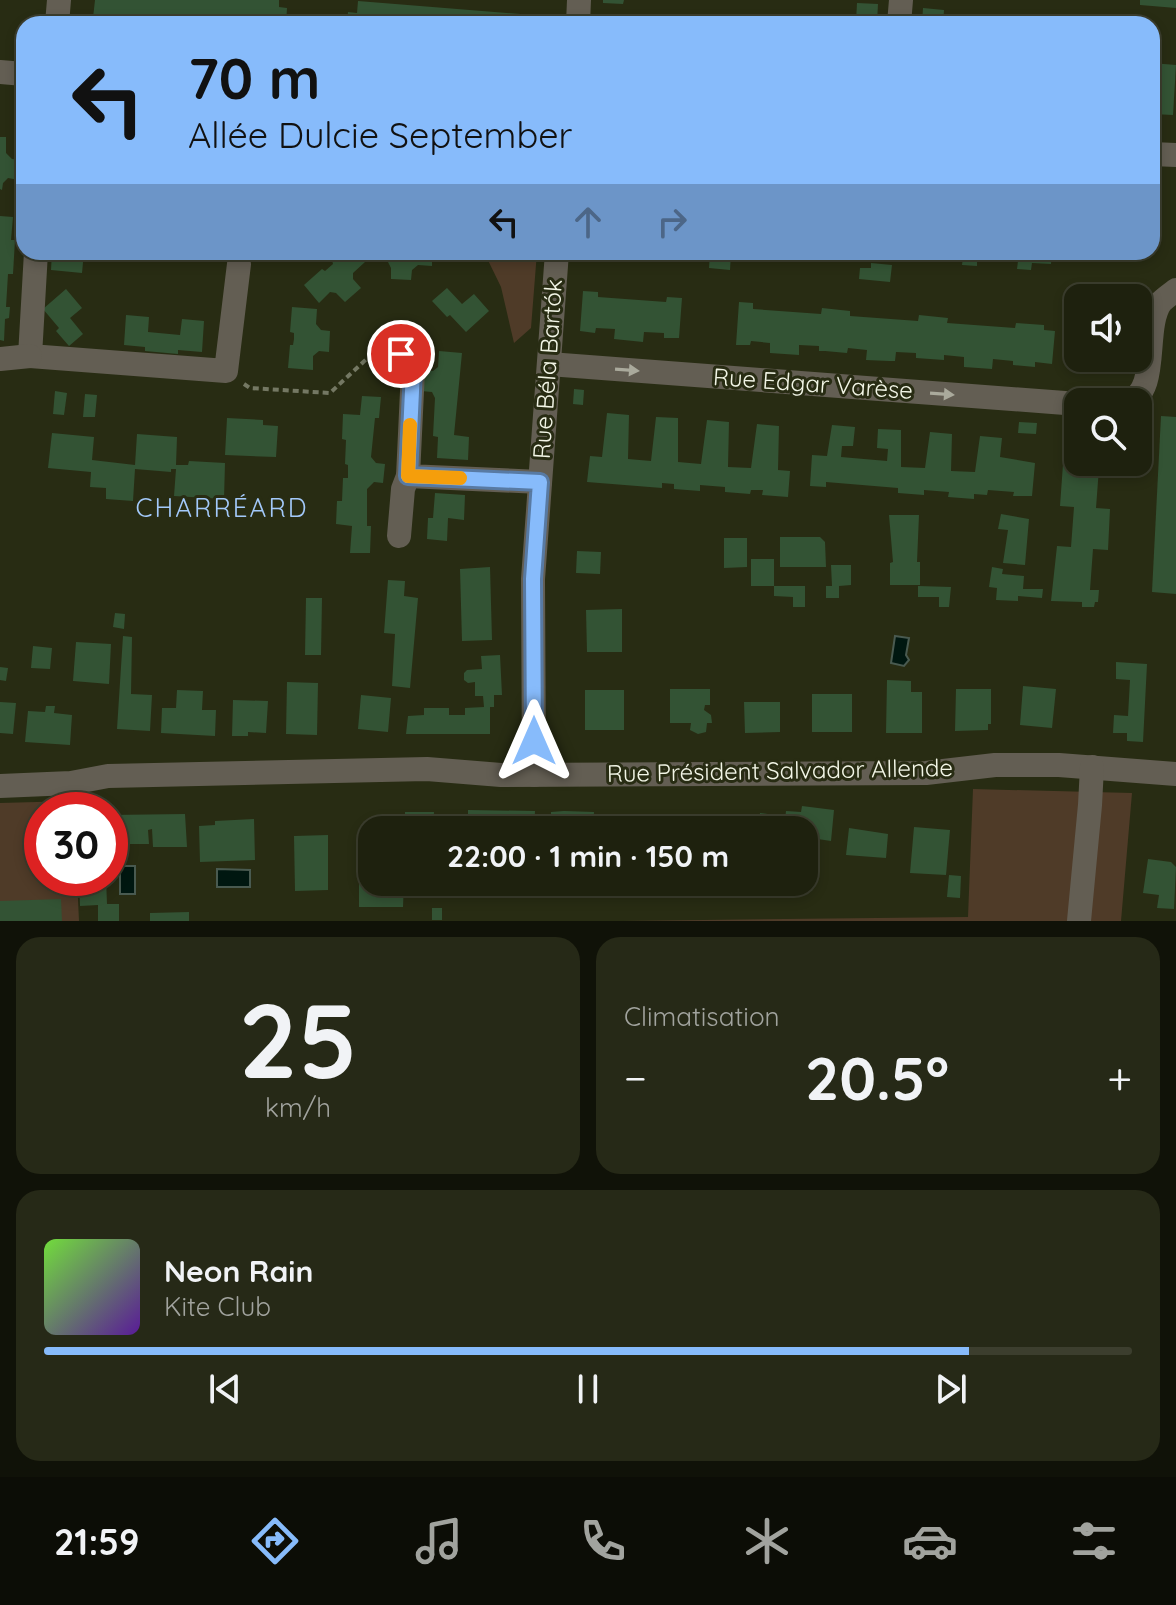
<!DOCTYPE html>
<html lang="fr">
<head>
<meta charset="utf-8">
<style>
  body { margin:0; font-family:Quicksand,sans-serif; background:#262917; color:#f1f3f6; height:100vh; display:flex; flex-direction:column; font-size:30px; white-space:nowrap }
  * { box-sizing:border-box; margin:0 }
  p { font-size:26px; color:#a1a39e }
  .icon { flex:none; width:44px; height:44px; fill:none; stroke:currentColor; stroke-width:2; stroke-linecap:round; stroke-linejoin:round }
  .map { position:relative; height:921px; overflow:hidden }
  .details { display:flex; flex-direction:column; gap:16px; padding:16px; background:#101208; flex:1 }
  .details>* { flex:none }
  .banner { position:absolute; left:16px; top:16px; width:1144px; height:244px; border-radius:24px; box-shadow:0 4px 12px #0003,0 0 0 2px #3c3e2e; background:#87bbfb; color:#111; overflow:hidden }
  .buttons { position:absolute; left:1064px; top:284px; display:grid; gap:16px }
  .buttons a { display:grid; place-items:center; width:88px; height:88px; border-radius:16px; background:#1e210e; box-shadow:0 4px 12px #0003,0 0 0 2px #3c3e2e; font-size:40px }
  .speed { position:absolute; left:24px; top:792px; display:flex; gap:16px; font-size:40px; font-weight:700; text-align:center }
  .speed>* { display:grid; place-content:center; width:104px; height:104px; border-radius:50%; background:#1e210e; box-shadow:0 4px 12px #0003,0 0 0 2px #3c3e2e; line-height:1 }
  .speed .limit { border:12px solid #d22; background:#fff; color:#111 }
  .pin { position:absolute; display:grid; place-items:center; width:68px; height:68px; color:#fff; margin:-34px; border:4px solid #fff; border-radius:50%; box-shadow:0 2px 8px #0007 }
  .me { position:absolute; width:88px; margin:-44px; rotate:0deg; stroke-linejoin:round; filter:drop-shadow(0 0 6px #0008) }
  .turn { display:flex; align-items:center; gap:28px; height:168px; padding:0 40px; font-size:36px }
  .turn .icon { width:104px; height:104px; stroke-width:2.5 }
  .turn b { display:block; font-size:56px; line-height:68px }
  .lanes { display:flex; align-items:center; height:76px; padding:0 40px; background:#0003; justify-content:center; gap:40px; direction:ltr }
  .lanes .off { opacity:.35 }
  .big { font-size:60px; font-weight:700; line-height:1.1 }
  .details .tile { flex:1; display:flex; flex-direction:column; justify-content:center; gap:12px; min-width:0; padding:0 28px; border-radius:24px; background:#262917 }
  .details .dial { align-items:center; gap:0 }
  .dial b { font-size:104px; line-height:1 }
  .song { display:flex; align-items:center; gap:24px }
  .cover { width:96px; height:96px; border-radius:12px; background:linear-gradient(135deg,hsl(100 70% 55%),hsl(270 70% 35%)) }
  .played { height:8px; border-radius:4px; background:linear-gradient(90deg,#87bbfb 85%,#3c3e2e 85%) }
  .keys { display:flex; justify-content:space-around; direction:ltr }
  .heat { display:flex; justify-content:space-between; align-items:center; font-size:44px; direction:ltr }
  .details .tiles { flex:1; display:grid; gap:16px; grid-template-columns:1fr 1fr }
  .tile:last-child { grid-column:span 2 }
  .trip { position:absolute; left:358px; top:816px; width:460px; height:80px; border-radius:24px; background:#1e210e; box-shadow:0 4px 12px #0003,0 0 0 2px #3c3e2e; font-weight:700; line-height:80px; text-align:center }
  .tab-bar { display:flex; height:128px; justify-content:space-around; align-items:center; background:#0c0d06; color:#a1a39e }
  .tab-bar .icon { width:56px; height:56px }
  .tab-bar .selected { color:#87bbfb }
  .tab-bar b { font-size:36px; color:#f1f3f6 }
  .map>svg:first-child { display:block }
  .green { fill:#4f3b28 }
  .water { fill:#001710; stroke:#495a50; stroke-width:2 }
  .building { fill:#335334 }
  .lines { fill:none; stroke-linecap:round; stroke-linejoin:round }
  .path { stroke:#747863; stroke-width:4; stroke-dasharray:6 4; stroke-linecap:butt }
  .minor { stroke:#635e53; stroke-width:24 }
  .oneway { fill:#aaaa9c }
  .route-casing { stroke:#587aa3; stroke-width:20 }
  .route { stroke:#87bbfb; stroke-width:14 }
  .slow { stroke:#f59e0b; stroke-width:14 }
  .labels { text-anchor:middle; stroke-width:6; stroke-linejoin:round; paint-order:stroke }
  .street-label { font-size:24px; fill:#f2f5e6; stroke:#282c13 }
  .neighbourhood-label { font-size:26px; letter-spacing:2px; fill:#a3c9fa; stroke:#282c13 }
</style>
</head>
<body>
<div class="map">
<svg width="1176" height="921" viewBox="0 0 1176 921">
  <rect width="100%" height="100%" fill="#282c13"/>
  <g class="green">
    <path d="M484,252H537L531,328L514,343L501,287Z"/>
    <path d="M973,789L1132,793L1121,921H621L968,917Z"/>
    <path d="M73,801L74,810H42V878H77L79,921H0V803Z"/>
  </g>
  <g class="water">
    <path d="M895,636L909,638L906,655L909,660L904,666L891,663Z"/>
    <rect x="120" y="866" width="15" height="28"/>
    <path d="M217,869L250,870V887H217Z"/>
  </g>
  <g class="building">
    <path d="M95,0H279V7L287,8L286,24H102V18H93Z"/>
    <path d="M603,0H624L623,4L603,3Z"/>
    <path d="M1140,0H1176V8L1140,5Z"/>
    <path d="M358,1L533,15L532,24H347L348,12L357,13Z"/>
    <path d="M857,3L878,4L877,23L856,22Z"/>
    <path d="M923,8L944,10L943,24H922Z"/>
    <path d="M1152,63L1176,65L1173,115L1152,114Z"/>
    <path d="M0,137H6V153L12,159L21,160L19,180L8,178L3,183L2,190L0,189Z"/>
    <path d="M0,216L13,217L11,240H15L13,274H8L6,307H10L9,318L5,319L4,341L0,340Z"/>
    <path d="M52,252H84L82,273L51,270Z"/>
    <path d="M342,252H356L365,262L353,273V279L361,288L345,302L336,293L330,292L319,303L304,285L322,269L325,271L333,264L332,260Z"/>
    <path d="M372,252H432V266L418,265L412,270L411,280L391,279V268L388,262H372Z"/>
    <path d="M710,252L731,253L730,270L709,268Z"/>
    <path d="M848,252H863V257L848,256Z"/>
    <path d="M941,252H1052L1051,264L1032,263L1031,270L1017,269L1018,261L977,258V266L962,265L963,257L941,256Z"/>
    <path d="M871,263L892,265L890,282L859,279L860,268H871Z"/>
    <path d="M447,288L462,304L474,294L489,311L466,332L450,315L447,317L432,301Z"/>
    <path d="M66,289L82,308L70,318L83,334L69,346L56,331L59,328L43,309Z"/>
    <path d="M583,291L598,292V297L666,302L667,297L682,298L679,338H664V333L644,332L643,342L614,339L615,329L596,328L595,333L580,331Z"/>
    <path d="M739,302L753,303V309L821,314L822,308L850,311V316L918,321L919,315L948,318L947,323L1015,328L1016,323L1044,325V330L1055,331L1052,364L1035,362V367L1013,365V361L993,359L992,369L964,367V357L944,355V360L916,358V353L896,352L895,361H889L866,360L867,350L848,348L847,353L825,351H819V346L799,345V355L770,353V343L751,341L750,345H736Z"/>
    <path d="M292,307L317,309L316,324L321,330L330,331L329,352L319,351L313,356V370L288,368L290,345H293L294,339V333L290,332Z"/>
    <path d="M126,315L149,317L148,332L180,335L182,319L204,321L202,352L178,350V354L145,351V347L124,345Z"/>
    <path d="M439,351L462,353L454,435L469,437L468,460L437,458L438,437L433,436L435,398L432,392L421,391L422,370L433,371L438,367Z"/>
    <path d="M574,389L584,390L583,405L573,404Z"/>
    <path d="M55,391L67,393L64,415L53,414Z"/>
    <path d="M85,394L97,395L95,417H83Z"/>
    <path d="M362,396L381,397L379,418H375L371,457L376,463L385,464L383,483L374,482L367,489V526H371L370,553H350L352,526L336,524L337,501H342L343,478H348V465L345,464L346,440L342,439L343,414L360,415Z"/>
    <path d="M607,413L629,415L628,459L651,461L656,417L678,418V462L701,464L707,420L729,422L728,467L751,468L757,424L779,426L778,470L790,471L788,497L762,495L763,490H751L750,494L725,492V487L700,485V491L674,489V484L662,483V488L587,482L590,456L602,457Z"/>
    <path d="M1161,416L1176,417V594L1152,592Z"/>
    <path d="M227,418L263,420V425L278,426L276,457L225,455Z"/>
    <path d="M1019,422L1037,423L1036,434L1018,433Z"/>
    <path d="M832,425L855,427L853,446H842L841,457L887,461L888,449L877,448L878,429L901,430V467L925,468L930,432L952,434L951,471L975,472L980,436L1002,438L1000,457L1035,463L1032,496H1013L1014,492L988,490L987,495L974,494V499L948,497L949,492L924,490V495L898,493V488L826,482V487L810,486L812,455L827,456Z"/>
    <path d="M52,433L94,437L92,460L135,465L137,434L177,437L176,465H188L189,461L225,463L224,499L174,496L176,469H171V472L135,469L133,501L106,499V488L90,487L91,472L48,468Z"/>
    <path d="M1078,462H1114V469L1099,468L1096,508L1110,509L1108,550L1093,549L1090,590H1099L1098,602H1095L1094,607H1082V602L1051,601L1057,546L1071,547L1074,507L1060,506L1063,464L1078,465Z"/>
    <path d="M435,493L465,495L464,520L448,518L447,541L427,539L428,518H433Z"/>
    <path d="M1001,514L1029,519L1025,565L1003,563L1008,530L998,529Z"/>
    <path d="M889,515H919L917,562H920V585H890V563L893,562Z"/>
    <path d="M780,537H820L825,542L826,567H780Z"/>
    <path d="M724,538H747V567L724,568Z"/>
    <path d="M577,551L601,552L600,574L576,573Z"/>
    <rect x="751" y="559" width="23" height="27"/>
    <path d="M831,565H851V585L839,586V598H826V586H832Z"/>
    <path d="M490,567L492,640L462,641L460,569Z"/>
    <path d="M992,567L1003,569L1002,574L1024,576L1023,589H1043L1042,598L1018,596V601L996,600L997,588L989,587Z"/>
    <path d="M388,580L405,581L404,596L418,598L410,688L392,686L395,634L384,633Z"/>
    <path d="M774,586H805V607H793V597L774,596Z"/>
    <path d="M918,586L951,587L949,607H939V597H918Z"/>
    <path d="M306,598H322L321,655H305Z"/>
    <path d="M622,609V652H587L586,610Z"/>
    <path d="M115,613L125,614L124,629L113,627Z"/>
    <path d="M123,636L132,637L131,694L152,695L150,731L117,729Z"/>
    <path d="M76,642L111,644L109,684L73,681Z"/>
    <path d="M33,646L52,648L50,669L31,668Z"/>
    <path d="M500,655L502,695H494V707H490V734H406L408,716L424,715V708H449V715H465V708L484,707L483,696H475V682L468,683L464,680V673L467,670L482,669L481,656Z"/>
    <path d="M1116,662L1147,664L1143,742L1127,741V733H1113L1114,715L1128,716L1130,680L1116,679Z"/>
    <path d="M0,667L8,668L6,681L0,680Z"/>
    <path d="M887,680L911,681V692H922V733H886Z"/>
    <path d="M287,682L318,683L317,735L286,734Z"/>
    <path d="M1023,686L1056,689L1052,728L1020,725Z"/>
    <path d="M670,689H710V705H705L704,710L711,715L712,723H707L706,732L698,734L690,730L691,723H670Z"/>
    <path d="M956,689H991V724H988V730L955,731Z"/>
    <path d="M177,690L203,691L202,710H216L215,736L161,733L162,708H176Z"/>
    <rect x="585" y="690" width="39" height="40"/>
    <rect x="812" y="694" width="40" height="38"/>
    <path d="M361,695L391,698L388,732L358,729Z"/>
    <path d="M233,700L268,701L266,733L248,732V736H232Z"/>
    <path d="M0,702L16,703L13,734L0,733Z"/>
    <path d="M744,702H780V732L745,733Z"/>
    <path d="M46,706H55L54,713L72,715L70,745L25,742L28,711L45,712Z"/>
    <path d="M802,806L834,810L831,841L804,837V830H784L786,811L801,812Z"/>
    <path d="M468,810L535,811L534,830H455V819H468Z"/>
    <path d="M564,811L594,812L593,830H542V822H551V812Z"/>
    <path d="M405,812H434L433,830H405Z"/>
    <path d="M760,813L776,815L773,830H758Z"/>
    <path d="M185,814L187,847H153L152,829L148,830L149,844H125L118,842V850H110V815Z"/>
    <path d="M254,819L255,860L200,862L199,826L215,825V821Z"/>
    <path d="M633,823L659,824V830H632Z"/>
    <path d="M914,827L950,830L946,875L910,873Z"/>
    <path d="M849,828L888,834L886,858L846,855Z"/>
    <path d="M328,835V890L295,891L294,836Z"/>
    <path d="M1148,859L1171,862L1176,867L1174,909L1157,908L1159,895L1143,893Z"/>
    <path d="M949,875L961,876L960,898L947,897Z"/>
    <path d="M79,878H106L107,904H119V921H98V905L80,906Z"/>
    <path d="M359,878H372V882H404L403,907H359Z"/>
    <path d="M61,899L62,921H0V901Z"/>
    <rect x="432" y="908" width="10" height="12"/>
    <path d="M189,912V921H150V913Z"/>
  </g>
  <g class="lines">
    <path class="path" d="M244,384L250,388L330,393L374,352"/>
    <g class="minor">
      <path d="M57,24L59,0"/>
      <path d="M578,24L579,0"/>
      <path d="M899,24L901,0"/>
      <path d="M0,72L24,74"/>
      <path d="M1152,154L1176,155"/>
      <path d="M36,252L30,356L226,371L239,264"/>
      <path d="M389,338L413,370L408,476L540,482"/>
      <path d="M0,359L30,356"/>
      <path d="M549,364L1078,404"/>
      <path d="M1127,402C1161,392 1142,328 1161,302C1165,298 1172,293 1176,290"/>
      <path d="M399,536L403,489L408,476"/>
      <path d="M534,775L533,579L557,252"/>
      <path d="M0,786L71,783L108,776L427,769L501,775L926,773L995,765H1059L1176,774"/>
      <path d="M1079,921L1090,805L1092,767"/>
    </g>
  </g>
  <defs><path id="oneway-solid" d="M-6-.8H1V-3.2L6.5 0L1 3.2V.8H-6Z" transform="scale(2)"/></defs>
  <g class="oneway">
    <use href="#oneway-solid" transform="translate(627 370) rotate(4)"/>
    <use href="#oneway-solid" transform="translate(942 394) rotate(4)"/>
  </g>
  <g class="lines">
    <g class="route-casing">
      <path id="route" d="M401,354L413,370L408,476L540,482L533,579L534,741"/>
    </g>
    <use href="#route" class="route"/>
    <path class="slow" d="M410,425L408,476L460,478"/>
  </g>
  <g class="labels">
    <g class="street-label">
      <text transform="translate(548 369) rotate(-86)" y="8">Rue Béla Bartók</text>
      <text transform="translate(813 384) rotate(4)" y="8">Rue Edgar Varèse</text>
      <text transform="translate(780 771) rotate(-1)" y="8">Rue Président Salvador Allende</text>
    </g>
    <g class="neighbourhood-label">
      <text x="222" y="517">CHARRÉARD</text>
    </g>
  </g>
</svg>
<div class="buttons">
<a><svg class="icon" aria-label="sound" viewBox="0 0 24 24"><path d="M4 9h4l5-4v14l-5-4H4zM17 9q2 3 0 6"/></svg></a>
<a><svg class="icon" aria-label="search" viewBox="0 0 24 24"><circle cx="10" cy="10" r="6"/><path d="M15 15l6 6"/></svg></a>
</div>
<div class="speed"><div class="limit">30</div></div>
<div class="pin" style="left:401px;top:354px;background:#d93025"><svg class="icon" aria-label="arrive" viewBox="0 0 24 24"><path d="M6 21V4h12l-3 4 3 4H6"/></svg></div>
<svg class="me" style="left:534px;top:741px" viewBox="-20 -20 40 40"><path d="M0-17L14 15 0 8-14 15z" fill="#87bbfb" stroke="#fff" stroke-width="4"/></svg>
<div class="trip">22:00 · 1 min · 150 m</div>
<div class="banner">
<div class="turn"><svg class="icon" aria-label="left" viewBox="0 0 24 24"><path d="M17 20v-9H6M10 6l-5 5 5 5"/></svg><div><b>70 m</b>Allée Dulcie September</div></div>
<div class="lanes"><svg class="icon" aria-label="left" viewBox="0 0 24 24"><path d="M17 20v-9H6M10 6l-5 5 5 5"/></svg><svg class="icon off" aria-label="ahead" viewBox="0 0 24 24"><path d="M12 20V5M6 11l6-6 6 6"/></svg><svg class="icon off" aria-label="right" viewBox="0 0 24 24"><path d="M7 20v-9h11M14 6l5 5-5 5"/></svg></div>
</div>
</div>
<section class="details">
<div class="tiles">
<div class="tile dial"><b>25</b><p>km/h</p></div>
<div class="tile"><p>Climatisation</p>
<div class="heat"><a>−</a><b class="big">20.5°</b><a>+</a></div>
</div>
<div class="tile">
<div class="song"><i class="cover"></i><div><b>Neon Rain</b><p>Kite Club</p></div></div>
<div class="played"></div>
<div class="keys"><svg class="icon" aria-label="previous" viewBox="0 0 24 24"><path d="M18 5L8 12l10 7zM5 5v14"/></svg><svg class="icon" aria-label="pause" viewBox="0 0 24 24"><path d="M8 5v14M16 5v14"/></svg><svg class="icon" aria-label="next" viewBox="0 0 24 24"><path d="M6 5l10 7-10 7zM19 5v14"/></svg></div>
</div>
</div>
</section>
<nav class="tab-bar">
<b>21:59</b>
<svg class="icon selected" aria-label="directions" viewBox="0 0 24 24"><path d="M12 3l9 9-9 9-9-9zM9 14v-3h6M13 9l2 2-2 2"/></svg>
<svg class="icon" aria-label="music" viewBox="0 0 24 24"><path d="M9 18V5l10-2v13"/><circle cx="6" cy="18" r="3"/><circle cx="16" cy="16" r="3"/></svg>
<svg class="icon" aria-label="phone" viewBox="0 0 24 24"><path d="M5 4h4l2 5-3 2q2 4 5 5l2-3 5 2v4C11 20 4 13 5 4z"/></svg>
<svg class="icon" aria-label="climate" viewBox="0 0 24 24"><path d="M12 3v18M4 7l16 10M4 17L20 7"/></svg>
<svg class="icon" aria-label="car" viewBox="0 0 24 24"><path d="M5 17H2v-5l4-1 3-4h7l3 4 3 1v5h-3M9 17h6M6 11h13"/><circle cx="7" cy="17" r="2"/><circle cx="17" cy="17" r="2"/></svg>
<svg class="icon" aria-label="filters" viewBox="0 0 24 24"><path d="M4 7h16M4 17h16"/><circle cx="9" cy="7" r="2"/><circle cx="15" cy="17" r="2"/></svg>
</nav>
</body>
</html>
